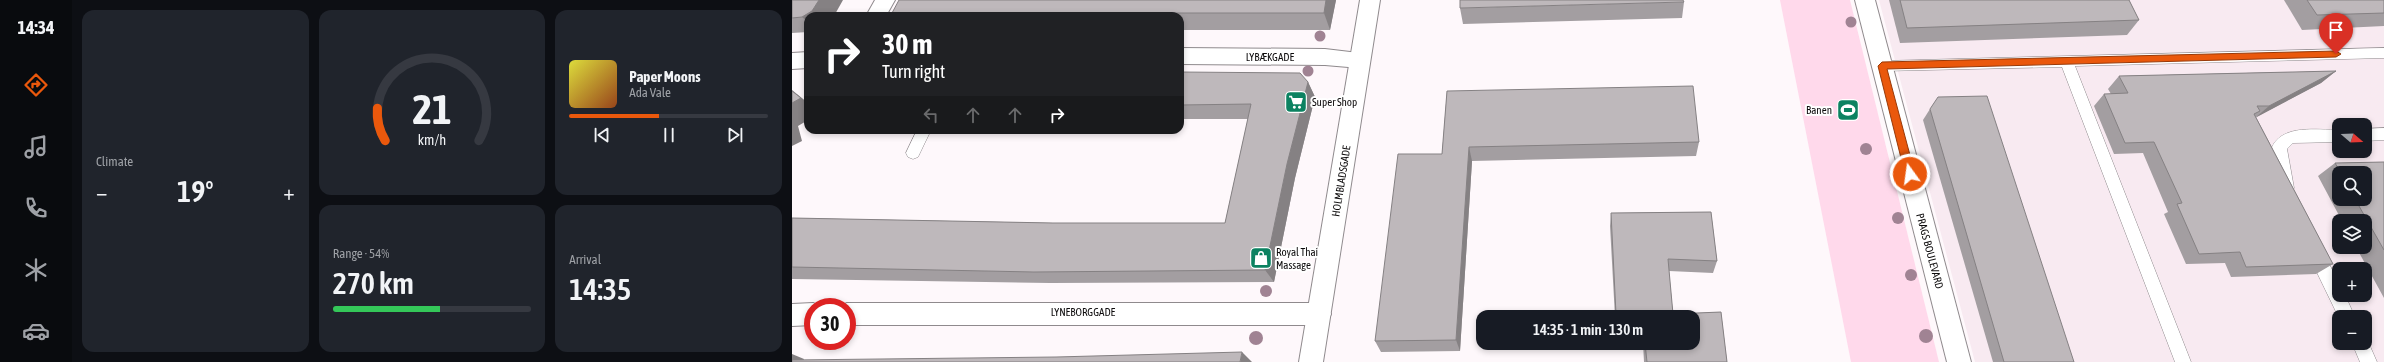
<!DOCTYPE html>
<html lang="en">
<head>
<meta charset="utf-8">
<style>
  body { margin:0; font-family:"Asap Condensed",sans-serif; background:#20242c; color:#f1f3f6; height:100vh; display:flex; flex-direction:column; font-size:15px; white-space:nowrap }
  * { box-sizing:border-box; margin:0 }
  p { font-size:13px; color:#9ea1a6 }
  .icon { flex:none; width:22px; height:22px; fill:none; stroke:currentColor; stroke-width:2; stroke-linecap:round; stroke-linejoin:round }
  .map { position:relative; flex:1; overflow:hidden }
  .details { display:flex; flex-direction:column; gap:10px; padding:10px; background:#0d0f14; width:720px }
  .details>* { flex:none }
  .guide { position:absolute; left:12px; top:12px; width:380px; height:122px; border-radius:12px; box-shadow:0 2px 6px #0003; background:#202124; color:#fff; overflow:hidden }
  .needle { width:26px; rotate:109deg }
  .fabs { position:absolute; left:1540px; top:118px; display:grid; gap:8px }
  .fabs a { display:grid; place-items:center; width:40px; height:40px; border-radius:8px; background:#171b24; box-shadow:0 2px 6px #0003; font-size:20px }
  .speed { position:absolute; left:12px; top:298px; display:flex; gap:8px; font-size:20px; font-weight:700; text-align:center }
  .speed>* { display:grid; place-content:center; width:52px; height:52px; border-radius:50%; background:#171b24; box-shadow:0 2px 6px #0003; line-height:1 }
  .speed .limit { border:6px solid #d22; background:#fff; color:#111 }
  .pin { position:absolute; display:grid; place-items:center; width:34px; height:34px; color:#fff; margin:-41px -17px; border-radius:50% 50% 50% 0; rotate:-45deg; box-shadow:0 0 4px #0007 }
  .pin .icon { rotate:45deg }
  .me { position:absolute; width:44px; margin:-22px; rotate:346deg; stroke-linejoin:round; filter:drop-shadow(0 0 3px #0008) }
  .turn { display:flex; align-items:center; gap:14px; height:84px; padding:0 12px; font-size:18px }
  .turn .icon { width:52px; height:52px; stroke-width:2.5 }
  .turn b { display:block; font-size:28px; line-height:34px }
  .lanes { display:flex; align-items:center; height:38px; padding:0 12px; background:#0003; justify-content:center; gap:20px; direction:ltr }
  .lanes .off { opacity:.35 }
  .big { font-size:30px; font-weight:600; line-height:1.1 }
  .details .card { flex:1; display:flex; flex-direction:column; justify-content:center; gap:6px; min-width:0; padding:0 14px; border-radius:12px; background:#20242c }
  .details .dial { align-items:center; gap:0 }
  .dial svg { height:104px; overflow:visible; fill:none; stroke:#363941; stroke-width:7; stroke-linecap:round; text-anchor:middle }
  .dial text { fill:#f1f3f6; stroke:none }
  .song { display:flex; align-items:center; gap:12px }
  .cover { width:48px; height:48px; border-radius:6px; background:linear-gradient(135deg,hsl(60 70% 55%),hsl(20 70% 35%)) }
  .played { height:4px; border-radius:2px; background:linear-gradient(90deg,#ea580c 45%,#363941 45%) }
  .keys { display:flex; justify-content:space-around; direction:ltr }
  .heat { display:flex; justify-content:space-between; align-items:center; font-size:22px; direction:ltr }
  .charge { height:6px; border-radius:3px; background:linear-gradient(90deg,#34c759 54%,#363941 0) }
  .details .tiles { flex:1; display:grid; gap:10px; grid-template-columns:repeat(3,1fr) }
  .card:first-child { grid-row:span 2 }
  .trip { position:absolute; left:684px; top:310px; width:224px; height:40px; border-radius:12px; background:#171b24; box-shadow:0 2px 6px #0003; font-weight:600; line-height:40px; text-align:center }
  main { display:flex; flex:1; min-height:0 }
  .dock { display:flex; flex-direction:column; width:72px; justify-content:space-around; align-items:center; background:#090b0e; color:#9ea1a6 }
  .dock .icon { width:28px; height:28px }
  .dock .current { color:#ea580c }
  .dock b { font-size:18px; color:#f1f3f6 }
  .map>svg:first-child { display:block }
  .built { fill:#f8eaf1; fill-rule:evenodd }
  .green { fill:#ffd9eb }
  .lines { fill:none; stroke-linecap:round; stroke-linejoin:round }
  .lane-casing { stroke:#8f8a8d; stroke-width:1 }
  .street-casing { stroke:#8f8a8d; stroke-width:2 }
  .secondary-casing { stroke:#8f8a8d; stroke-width:2 }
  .lane { fill:#fff; fill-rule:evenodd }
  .street { fill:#fff; fill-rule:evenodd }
  .secondary { fill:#fff; fill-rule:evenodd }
  .tree { fill:#a08393 }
  .wall { fill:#a39ea1; fill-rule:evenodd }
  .shaded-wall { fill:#858183 }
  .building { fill:#beb8bb; stroke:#858183 }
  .route { fill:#ea580c; stroke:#983908 }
  .labels { text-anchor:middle; stroke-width:4; stroke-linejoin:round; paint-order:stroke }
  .street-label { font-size:11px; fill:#0e0c0d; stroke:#fff }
  .poi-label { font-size:11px; fill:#0e0c0d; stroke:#fff; text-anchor:start }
</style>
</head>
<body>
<main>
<nav class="dock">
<b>14:34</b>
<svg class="icon current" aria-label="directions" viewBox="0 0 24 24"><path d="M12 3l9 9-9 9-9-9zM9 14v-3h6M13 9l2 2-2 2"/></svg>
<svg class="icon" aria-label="music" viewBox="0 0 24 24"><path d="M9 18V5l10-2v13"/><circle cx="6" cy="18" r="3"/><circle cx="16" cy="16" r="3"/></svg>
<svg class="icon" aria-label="phone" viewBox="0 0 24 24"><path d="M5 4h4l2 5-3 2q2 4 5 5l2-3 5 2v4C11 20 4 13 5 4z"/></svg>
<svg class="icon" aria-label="climate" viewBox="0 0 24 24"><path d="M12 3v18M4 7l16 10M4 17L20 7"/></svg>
<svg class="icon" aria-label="car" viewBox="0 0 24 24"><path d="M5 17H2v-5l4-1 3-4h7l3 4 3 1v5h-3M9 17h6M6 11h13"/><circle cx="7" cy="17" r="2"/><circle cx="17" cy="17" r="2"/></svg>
</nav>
<section class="details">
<div class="tiles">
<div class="card"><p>Climate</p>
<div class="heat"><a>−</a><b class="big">19°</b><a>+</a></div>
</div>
<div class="card dial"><svg viewBox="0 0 100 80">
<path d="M14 69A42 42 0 1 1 86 69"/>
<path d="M14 69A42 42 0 0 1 8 44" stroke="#ea580c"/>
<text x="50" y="56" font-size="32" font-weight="700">21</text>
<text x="50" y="72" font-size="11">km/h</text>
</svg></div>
<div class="card">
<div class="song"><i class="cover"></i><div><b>Paper Moons</b><p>Ada Vale</p></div></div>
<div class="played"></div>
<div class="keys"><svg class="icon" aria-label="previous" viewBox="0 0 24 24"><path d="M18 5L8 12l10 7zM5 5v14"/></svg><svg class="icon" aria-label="pause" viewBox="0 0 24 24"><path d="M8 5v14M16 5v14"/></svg><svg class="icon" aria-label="next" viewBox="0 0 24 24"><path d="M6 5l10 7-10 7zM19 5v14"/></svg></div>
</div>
<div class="card"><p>Range · 54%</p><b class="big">270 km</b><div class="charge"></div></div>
<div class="card"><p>Arrival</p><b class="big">14:35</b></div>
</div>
</section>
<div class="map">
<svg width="1592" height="362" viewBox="0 0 1592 362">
  <rect width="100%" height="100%" fill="#fef8fb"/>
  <path class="built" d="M1087,0H1592V362H1183ZM1547,125H1573V151H1547ZM1547,173H1573V199H1547ZM1547,221H1573V247H1547ZM1547,269H1573V295H1547ZM1547,317H1573V343H1547Z"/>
  <path class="green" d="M988,0H1058L1147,362H1059Z"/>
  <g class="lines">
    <g class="lane-casing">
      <g id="lane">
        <path d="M1592,48V58L1283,66L1399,362H1383L1270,67L1090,71L1085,70L1083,66L1085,62L1090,61Z"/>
        <path d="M1592,128V140L1573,141V129Z"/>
        <path d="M125,130H139L126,157L121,159L116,157L114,153Z"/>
        <path d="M1547,130V142L1501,143L1495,149L1502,188L1499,193L1494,194L1489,193L1480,147C1491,124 1525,130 1547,130Z"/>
        <path d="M1523,245L1529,247L1547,284V295H1553L1563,317L1547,318L1515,252L1517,247Z"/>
        <path d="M1573,337H1574L1585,362H1568L1560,343H1573Z"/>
      </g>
    </g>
    <g class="street-casing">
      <g id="street">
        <path d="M83,0H103L94,16H74Z"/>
        <path d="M1063,0H1083L1179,362H1155Z"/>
        <path d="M388,48L533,49L575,54L578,60L575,66L568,68L533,65L388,64Z"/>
        <path d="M16,52V68L0,69V53Z"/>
        <path d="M21,303L30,307H21V325L0,326V304Z"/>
        <path d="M55,303H527L535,306L539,314L535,322L527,325H55V307H46Z"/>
      </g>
    </g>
    <g class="secondary-casing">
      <path id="secondary" d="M568,0H588L531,362H507Z"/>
    </g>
    <use href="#lane" class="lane"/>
    <use href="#street" class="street"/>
    <use href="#secondary" class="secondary"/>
  </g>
  <g class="tree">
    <circle cx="1059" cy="22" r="5.5"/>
    <circle cx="528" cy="36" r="5.5"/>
    <circle cx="516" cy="71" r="5.5"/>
    <circle cx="1074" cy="149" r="6"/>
    <circle cx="1106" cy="218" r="6"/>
    <circle cx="1119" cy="275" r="6"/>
    <circle cx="474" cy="291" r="6"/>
    <circle cx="1134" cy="336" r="7"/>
    <circle cx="464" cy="338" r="7"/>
  </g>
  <g class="wall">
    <path d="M0,0L16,16V32L0,33Z"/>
    <path d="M544,0L538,30H388V16H103L100,13Z"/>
    <path d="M1097,0H1337L1347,20L1335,35L1108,43Z"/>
    <path d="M1492,0H1592V26L1510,30Z"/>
    <path d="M892,2L890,18L671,24L668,8Z"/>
    <path d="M1544,71L1529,83L1464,117L1541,264L1524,274L1439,277L1433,263L1394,264L1372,214L1376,212L1351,153L1322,154L1302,106L1312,94H1319L1316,89L1327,76Z"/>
    <path d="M388,72L516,82L523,97L503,178L482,282L258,283L0,279V218L261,223H433L456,119H388Z"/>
    <path d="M655,91L907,142L904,156L680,161L668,351L589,352L583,341L650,154Z"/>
    <path d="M1138,109L1282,362H1201L1131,120Z"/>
    <path d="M1592,162V298L1564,247H1573V221H1550L1526,176L1543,163ZM1547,173H1573V199H1547Z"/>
    <path d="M919,212L925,261L921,273L877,271L881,314L929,312L935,362H852L851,343H901V317H823L818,226L819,213Z"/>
  </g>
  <g class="shaded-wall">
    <path d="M27,0H51L42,16H16V22L10,17Z"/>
    <path d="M534,0H544L538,30L532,13Z"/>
    <path d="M1544,71L1529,83L1463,118L1477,106Z"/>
    <path d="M516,82L523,97L503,178L482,282L473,270L495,164Z"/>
    <path d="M0,90L16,103V120L6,126L10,141L0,146Z"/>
    <path d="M677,147L680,161L668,351L664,340Z"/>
    <path d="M450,352L460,362H448Z"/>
    <path d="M0,354L12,359L11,362H0Z"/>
  </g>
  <g class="building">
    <path d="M0,0H27L20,11L10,17L0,18Z"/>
    <path d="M107,0H534L532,13H100Z"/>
    <path d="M668,0H891L892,2L668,8Z"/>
    <path d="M1108,0H1337L1347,20L1115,28Z"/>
    <path d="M1515,0H1592V13L1525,15Z"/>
    <path d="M1544,71L1477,106H1465L1468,111L1462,114L1541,264L1454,267L1448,252L1407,254L1385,204L1390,203L1362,142L1333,143L1312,94L1336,93L1327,76Z"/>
    <path d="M388,72L508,73L516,82L495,164L473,270L242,272L0,267V218L261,223H433L459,104L388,105Z"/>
    <path d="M901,86L907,142L677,147L664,340L583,341L606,154H650L655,91Z"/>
    <path d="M0,91L9,98L0,103Z"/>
    <path d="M1195,96L1282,362H1212L1138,109L1146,97Z"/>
    <path d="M1592,162V250L1563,199H1573V173H1549L1543,163Z"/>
    <path d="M919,212L925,261L876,259L881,314L929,312L935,362H855L853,343H901V317H852V314H824L819,213Z"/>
    <path d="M450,352L448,362H0V360L264,357Z"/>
  </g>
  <path class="route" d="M1544,51L1549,54L1544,57L1095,69L1123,174L1118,178L1113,174L1086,66L1090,62Z"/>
  <defs>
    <g id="supermarket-square" transform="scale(1.15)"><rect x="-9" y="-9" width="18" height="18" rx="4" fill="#0c8261" stroke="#fff"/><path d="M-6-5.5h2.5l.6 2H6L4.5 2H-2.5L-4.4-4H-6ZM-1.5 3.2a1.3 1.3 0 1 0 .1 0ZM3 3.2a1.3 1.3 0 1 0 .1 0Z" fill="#fff"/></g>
    <g id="stadium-square" transform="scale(1.15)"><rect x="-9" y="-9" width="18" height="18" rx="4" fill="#0c8261" stroke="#fff"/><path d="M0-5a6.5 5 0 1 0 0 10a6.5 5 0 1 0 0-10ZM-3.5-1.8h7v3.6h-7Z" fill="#fff"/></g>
    <g id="shop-square" transform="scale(1.15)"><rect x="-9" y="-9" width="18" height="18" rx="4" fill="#0c8261" stroke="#fff"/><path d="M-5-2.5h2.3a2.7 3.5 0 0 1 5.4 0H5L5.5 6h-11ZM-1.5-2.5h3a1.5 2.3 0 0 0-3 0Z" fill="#fff"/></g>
  </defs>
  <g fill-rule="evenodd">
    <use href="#supermarket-square" x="504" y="102"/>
    <use href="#stadium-square" x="1056" y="110"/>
    <use href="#shop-square" x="469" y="258"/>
  </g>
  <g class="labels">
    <g class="street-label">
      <text x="478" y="61">LYBÆKGADE</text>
      <text transform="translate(549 181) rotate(-81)" y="4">HOLMBLADSGADE</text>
      <text transform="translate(1138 251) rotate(75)" y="4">PRAGS BOULEVARD</text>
      <text x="291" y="316">LYNEBORGGADE</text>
    </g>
    <g class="poi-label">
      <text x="520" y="106">Super Shop</text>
      <text x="1040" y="114" text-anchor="end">Banen</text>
      <text x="484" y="256">Royal Thai<tspan x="484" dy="13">Massage</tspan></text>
    </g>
  </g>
</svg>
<div class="fabs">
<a><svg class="needle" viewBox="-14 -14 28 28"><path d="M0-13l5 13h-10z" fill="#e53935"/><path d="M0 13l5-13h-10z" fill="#9ea1a6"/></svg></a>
<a><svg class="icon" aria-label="search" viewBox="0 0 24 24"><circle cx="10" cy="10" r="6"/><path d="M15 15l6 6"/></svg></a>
<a><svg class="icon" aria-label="layers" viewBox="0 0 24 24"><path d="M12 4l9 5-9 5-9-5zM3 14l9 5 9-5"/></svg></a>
<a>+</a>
<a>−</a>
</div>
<div class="speed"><div class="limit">30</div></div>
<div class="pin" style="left:1544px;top:54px;background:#d93025"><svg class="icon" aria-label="arrive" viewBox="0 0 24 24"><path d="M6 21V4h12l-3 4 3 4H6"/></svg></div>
<svg class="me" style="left:1118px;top:174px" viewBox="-20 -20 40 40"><circle r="17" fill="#ea580c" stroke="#fff" stroke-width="3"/><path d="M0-11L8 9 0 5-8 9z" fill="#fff"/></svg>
<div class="trip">14:35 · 1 min · 130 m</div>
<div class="guide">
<div class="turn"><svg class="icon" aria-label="right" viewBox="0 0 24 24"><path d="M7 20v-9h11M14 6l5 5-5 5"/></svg><div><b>30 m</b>Turn right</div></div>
<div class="lanes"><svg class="icon off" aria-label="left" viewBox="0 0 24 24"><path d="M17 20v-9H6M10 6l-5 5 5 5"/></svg><svg class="icon off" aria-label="ahead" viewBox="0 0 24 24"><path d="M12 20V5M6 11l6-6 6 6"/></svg><svg class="icon off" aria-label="ahead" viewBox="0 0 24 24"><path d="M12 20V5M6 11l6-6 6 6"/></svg><svg class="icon" aria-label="right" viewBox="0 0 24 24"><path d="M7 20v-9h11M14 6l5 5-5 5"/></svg></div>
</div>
</div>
</main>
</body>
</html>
